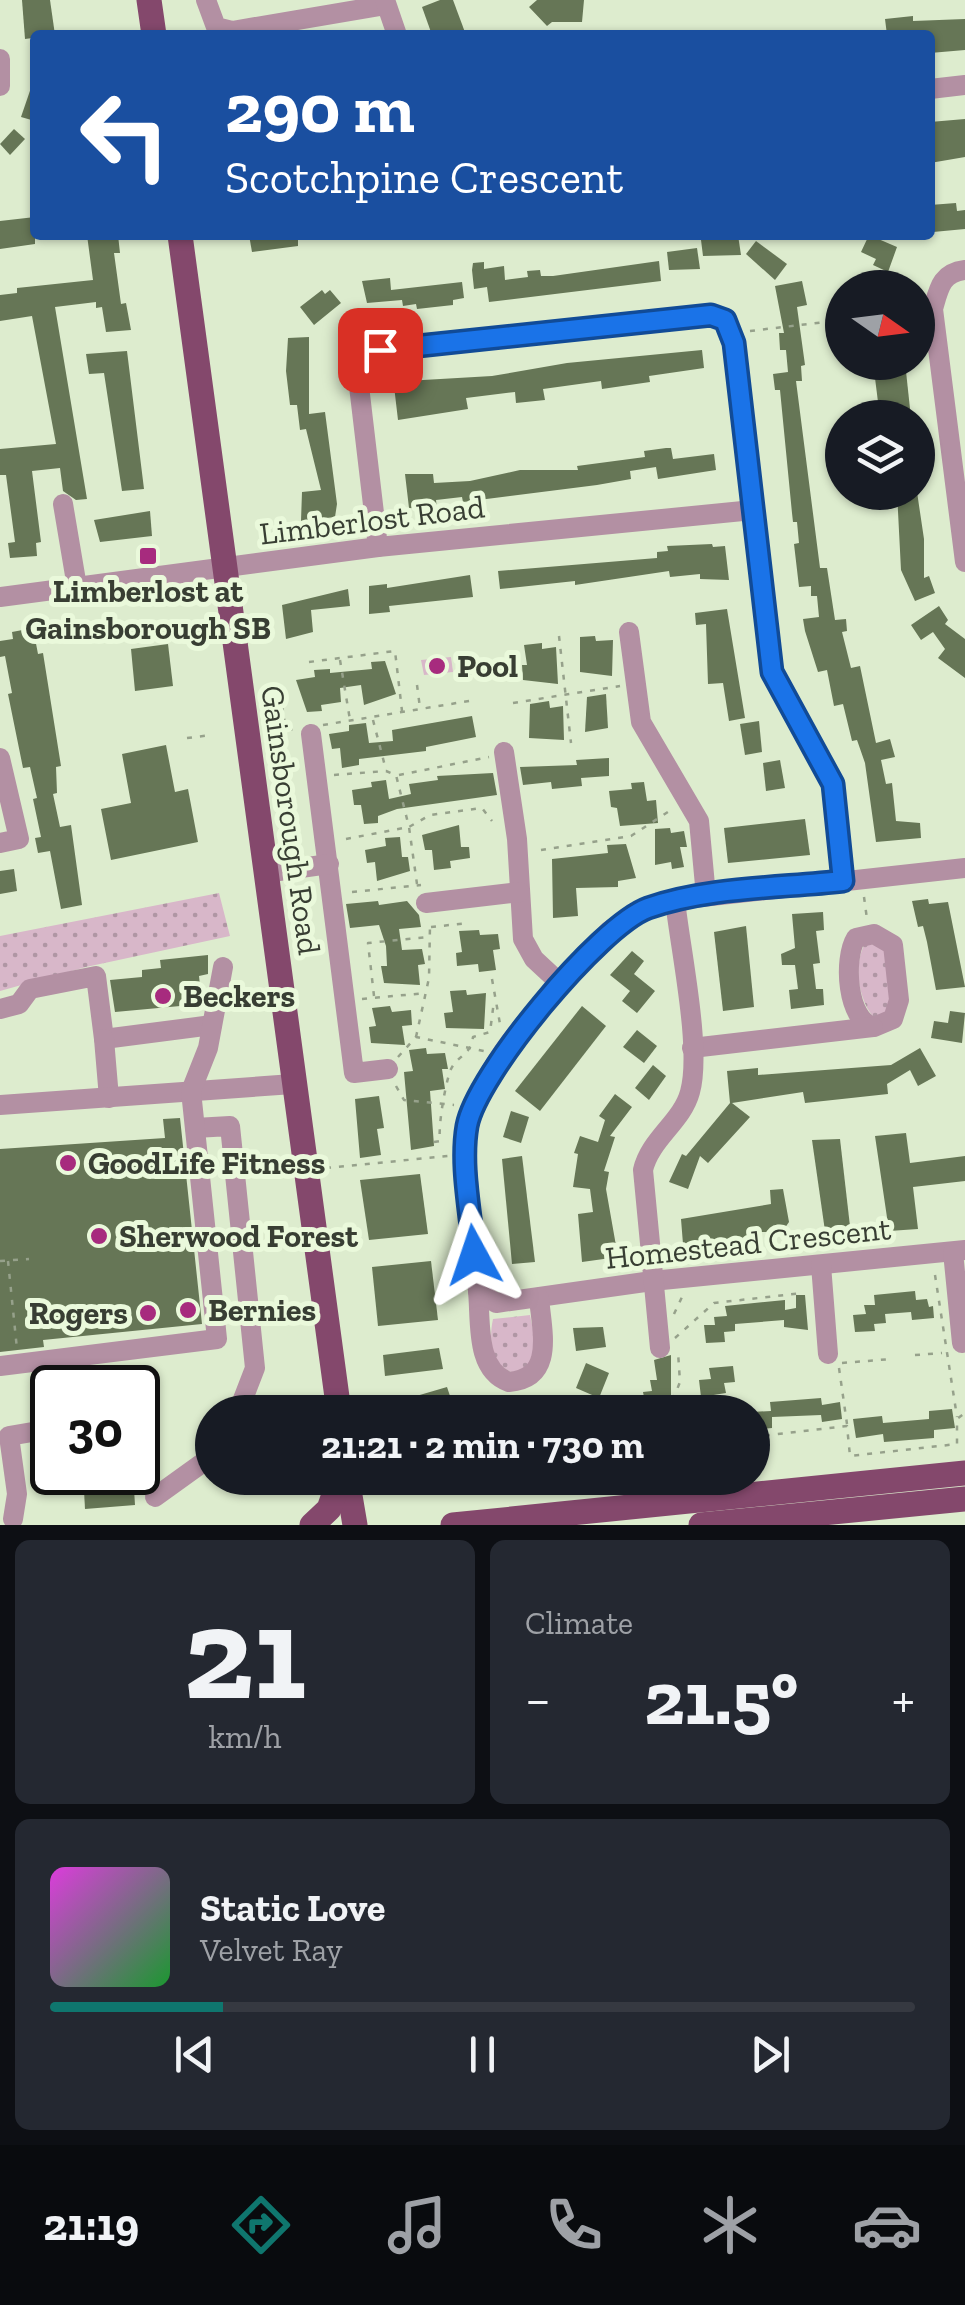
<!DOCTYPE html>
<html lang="en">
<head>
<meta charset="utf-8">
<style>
  body { margin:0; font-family:"Zilla Slab",serif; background:#242831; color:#f1f3f6; height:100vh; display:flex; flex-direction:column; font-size:38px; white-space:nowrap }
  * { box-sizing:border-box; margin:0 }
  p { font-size:32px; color:#9ea1a6 }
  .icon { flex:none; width:55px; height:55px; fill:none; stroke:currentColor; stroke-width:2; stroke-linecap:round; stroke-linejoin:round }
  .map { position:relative; height:1525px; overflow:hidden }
  .drawer { display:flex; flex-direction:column; gap:15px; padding:15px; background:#0d0f14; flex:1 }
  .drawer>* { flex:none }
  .top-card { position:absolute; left:30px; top:30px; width:905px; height:210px; border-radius:10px; box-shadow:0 2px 8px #0004; background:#1a4fa0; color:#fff; overflow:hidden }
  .needle { width:65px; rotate:104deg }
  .fabs { position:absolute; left:825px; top:270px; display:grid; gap:20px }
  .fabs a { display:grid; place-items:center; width:110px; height:110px; border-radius:50%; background:#171b24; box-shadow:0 2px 8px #0004; font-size:50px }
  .speed { position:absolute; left:30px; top:1365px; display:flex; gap:20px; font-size:50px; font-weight:700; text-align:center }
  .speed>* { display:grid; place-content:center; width:130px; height:130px; border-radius:50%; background:#171b24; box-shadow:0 2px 8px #0004; line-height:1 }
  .speed .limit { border:5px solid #111; border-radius:15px; background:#fff; color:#111 }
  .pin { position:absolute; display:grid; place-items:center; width:85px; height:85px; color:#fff; margin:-42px; border-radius:20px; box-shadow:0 5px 15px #0006 }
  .me { position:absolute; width:110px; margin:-55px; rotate:355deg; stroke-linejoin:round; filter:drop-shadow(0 0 8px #0008) }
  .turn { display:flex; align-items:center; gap:35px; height:210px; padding:0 30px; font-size:45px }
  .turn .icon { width:130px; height:130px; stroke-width:2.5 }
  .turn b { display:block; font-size:70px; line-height:85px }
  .big { font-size:75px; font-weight:800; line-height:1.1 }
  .drawer .widget { flex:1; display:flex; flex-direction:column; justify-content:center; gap:15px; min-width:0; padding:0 35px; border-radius:15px; background:#242831 }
  .drawer .dial { align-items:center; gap:0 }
  .dial b { font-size:130px; line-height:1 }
  .song { display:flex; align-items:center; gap:30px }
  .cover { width:120px; height:120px; border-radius:15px; background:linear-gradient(135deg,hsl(300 70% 55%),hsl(130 70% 35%)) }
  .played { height:10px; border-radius:5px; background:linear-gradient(90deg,#0f766e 20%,#363941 20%) }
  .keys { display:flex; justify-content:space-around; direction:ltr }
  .heat { display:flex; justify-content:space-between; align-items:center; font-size:55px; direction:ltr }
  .drawer .tiles { flex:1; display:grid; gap:15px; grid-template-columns:1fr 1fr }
  .widget:last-child { grid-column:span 2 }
  .trip { position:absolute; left:195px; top:1395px; width:575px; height:100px; border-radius:50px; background:#171b24; box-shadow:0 2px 8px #0004; font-weight:800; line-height:100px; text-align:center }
  .dock { display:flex; height:160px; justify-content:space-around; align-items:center; background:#090b0e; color:#9ea1a6 }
  .dock .icon { width:70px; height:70px }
  .dock .selected { color:#0f766e }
  .dock b { font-size:45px; color:#f1f3f6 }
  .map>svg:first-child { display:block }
  .grass { fill:url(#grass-dots) }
  .park { fill:#d8b7c9 }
  .building { fill:#667656 }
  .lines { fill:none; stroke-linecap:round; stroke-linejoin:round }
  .path { stroke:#96a18b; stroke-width:2.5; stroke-dasharray:5 8; stroke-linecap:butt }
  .minor { stroke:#b390a3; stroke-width:20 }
  .major { stroke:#84486c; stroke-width:25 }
  .route-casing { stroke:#114b97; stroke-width:25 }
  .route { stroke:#1a73e8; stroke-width:18 }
  .poi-dot { fill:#a72b7e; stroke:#eaf9db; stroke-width:4 }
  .labels { text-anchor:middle; stroke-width:10; stroke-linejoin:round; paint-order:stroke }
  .street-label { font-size:32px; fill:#383e33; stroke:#eaf9db }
  .poi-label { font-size:32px; font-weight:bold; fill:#383e33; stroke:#eaf9db; text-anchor:start }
</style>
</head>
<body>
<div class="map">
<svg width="965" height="1525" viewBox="0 0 965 1525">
  <defs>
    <pattern id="grass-dots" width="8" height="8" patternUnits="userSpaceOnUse" patternTransform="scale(2.5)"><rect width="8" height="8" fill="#d8b7c9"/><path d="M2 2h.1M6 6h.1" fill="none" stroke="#b096a4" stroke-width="1.8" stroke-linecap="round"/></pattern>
  </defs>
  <rect width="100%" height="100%" fill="#ddecce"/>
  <g class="grass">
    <path d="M219,893L230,936L86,967L0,991V936Z"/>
    <path d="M865,943L885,947L892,1010L875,1019C858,1000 853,966 865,943Z"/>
    <path d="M530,1315L538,1355L517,1374C492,1368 488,1342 493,1319Z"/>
  </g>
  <path class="park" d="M451,657L453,672L424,675L421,660Z"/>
  <g class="building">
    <path d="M22,0H50L55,35L25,39Z"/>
    <path d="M440,0H453L466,35H432L422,7Z"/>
    <path d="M537,0H584L582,22H552L547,26L529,7Z"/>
    <path d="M913,16V21L965,19V50L930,53V35H887L885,19Z"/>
    <path d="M33,82H35V121L21,117Z"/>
    <path d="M965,119V157L930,163V122Z"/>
    <path d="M14,129L25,139L10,155L0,144Z"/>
    <path d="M956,203L957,211L965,210V229L933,232L930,205Z"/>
    <path d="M35,217V244L0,249V221Z"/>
    <path d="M87,235H118L120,253H114L121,304L126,303L131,330L106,332L102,307L96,308V302L55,307L87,499L76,500L63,491L60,468L32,471L41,542L36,543L37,556L10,558L8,543L15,542L6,475H0V449L56,444L32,316L0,321V295L17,293V288L93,280Z"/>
    <path d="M249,235H298V246L252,252Z"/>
    <path d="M721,235H738L741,255L703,256L701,240Z"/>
    <path d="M869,235L897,247L888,272L873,265L876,259L861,252Z"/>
    <path d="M756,241L787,264L775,280L746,254Z"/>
    <path d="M697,248L700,269L669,270L667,252Z"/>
    <path d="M659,261L661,281L489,302L487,287L474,289L472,270L473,263L484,262V269L504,266L505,280L528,277L527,271L540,270L541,276H553Z"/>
    <path d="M390,278L391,290L462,282L464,298L453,300V305L417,309L416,304L403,306L402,300L367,303L362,281Z"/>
    <path d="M802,281L807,305L797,307L805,365L801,366L802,381H796L820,568H827L835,620L846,619L847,631L842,632L851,668L860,666L876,743L890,739L895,757L881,760L886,784L892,783L896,821L920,823L921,838L876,842L865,763L857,740L852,741L843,704L834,706L827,670L818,672L805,631L803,619L819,617L817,596H811V586L799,587L794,544L799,543L797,522H793L792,513L780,390H775L773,374L788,372L786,350H780L779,333H784L775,286Z"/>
    <path d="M322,290L325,294L330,290L341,303L314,325L300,307Z"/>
    <path d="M309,337V414L325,412L337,504L335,517L301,521L302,492L321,490L306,429L300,430L297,405H290L286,371L288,338Z"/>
    <path d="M702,350L704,368L649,376L650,382L602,389L601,381L543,389L545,400L516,403L515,392L466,398L468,409L398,420L394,386L407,385L406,381L492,376L567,363Z"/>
    <path d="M127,351L144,489L122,491L104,373L89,374L86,354Z"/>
    <path d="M873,362H905L911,418H880Z"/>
    <path d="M666,448H671L673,459L714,454L716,470L658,479L656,467L630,471L631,479L597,485L463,502L462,497L436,500L437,509L409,508L405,474H433L434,483L470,481L520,470H578L577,466L645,457L644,451Z"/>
    <path d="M897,492H917L924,539V578L929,576L935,593L915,601L901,570Z"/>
    <path d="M150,511L152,536L100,542L94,520Z"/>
    <path d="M712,544L713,547L725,546L729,580L700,579V574L670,577L669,571L575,585V581L500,589L498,571L657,558V552L668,551L667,546Z"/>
    <path d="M470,575L473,597L389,606L390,612L369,614V586L387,584V588Z"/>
    <path d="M348,589L350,606L311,610L313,632L286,639L282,605Z"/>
    <path d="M939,606L948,620L945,624L965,639V678L938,658L945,649L933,632L921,640L911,625Z"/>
    <path d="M727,609L745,718L729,721L723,683L708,684L706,624L696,625L695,613Z"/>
    <path d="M33,628L38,654L43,653L61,766L56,767L57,793L53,794L60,827L71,825L82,905L61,909L50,851L38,853L35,838L41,837L33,799L37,798L30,767L23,768L8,694L12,693L5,656L0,657V641L13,639L12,632Z"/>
    <path d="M595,636L596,641L613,640L612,676L580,672V637Z"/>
    <path d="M542,643V649L556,647L558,684L523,680L522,665H527L524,645Z"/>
    <path d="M168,644L173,686L135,691L131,649Z"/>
    <path d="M385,661L396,694L364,705L361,685L340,688L341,702L321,705L322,711L307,712L296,680L315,677L314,670L330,669V673L372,669L371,662Z"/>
    <path d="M606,694L608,728L585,732L587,697Z"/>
    <path d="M549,701L550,708L563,706L564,740L529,738L530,704Z"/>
    <path d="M472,716L476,737L426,747V751L359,759V765L342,768L340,748L332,749L329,734L349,731V725L366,723L369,743L393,741L392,730Z"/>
    <path d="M759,721L762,752L745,755L740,724Z"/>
    <path d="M166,745L175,792L188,789L198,842L111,860L101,809L131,803L122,754Z"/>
    <path d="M609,758V776L581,778L582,786L552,789L551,782L523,785L520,767L577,765L576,760Z"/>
    <path d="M780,760L785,788L766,791L763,763Z"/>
    <path d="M493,773L497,795L397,809L378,816V823L364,824L361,805H354L352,790L372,787L371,782L386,780L389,799L411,794L409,784L438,780L437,776Z"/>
    <path d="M644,782L647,801L656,800L658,823L620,826L617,808L611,807L609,791L632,789L631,783Z"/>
    <path d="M805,819L810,855L728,863L724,828Z"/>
    <path d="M459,825L461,847H469L470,858L450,861L451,868L434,870L432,850H425L422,835Z"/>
    <path d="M670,828L671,833L684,831L687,847H680L684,867L672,869L671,862L655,865V829Z"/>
    <path d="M400,837L402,857H408L410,871L377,881L375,862L367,863L365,850L386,846L385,838Z"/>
    <path d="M626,844L636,878L618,881V887L576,888L578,916L553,918L552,859L608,853L607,845Z"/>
    <path d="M14,869L17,891L0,894V871Z"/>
    <path d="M928,899L929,904L948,902L965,987L936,990L927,942L923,926L918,927L912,901Z"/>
    <path d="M378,901L379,905L407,901L419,915L421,927L399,929L402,950L422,949L425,964L418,965L420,985L384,983L381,966H387L386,946L379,925L350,928L346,904Z"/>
    <path d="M823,912L824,930L816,931L820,963L813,964L816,989H823L824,1005L791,1009L789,990L798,989L795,965H782L781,954L795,948L792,914Z"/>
    <path d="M746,926L754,1007L723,1011L714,932Z"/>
    <path d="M479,930L480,935L498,934L500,949L493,950L496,970L479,972L478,964L457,966L456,953L462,952L459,931Z"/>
    <path d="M632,951L644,961L634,974L655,991L637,1013L622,1001L630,991L610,975Z"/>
    <path d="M208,955V974L199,976L202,1004L115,1012L110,980L142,977V970L161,968L160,960Z"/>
    <path d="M466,990L467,995L486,993L484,1029L446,1028L444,1013L453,1012L450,991Z"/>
    <path d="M390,1006L392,1012L411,1010L412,1025L402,1026L405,1045L371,1043L369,1027L376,1026L372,1008Z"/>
    <path d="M582,1006L606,1026L540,1111L515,1091Z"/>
    <path d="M950,1011L965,1013L962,1043L931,1038L934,1021L948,1023Z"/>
    <path d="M637,1030L657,1046L644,1063L623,1047Z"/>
    <path d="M426,1048L427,1054L445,1053L448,1069H442L445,1089L430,1091L434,1146L411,1150L404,1072L413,1071L409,1050Z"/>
    <path d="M920,1048L936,1076L918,1086L910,1070L887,1084L888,1094L805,1103L803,1092L732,1103L750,1117L708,1163L700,1156L688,1189L669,1182L682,1154L686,1156L730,1103L727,1071L758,1068V1075L891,1065Z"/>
    <path d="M653,1065L666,1076L649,1100L635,1088Z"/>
    <path d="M615,1094L632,1107L610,1136L615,1137L604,1171L609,1172L606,1189L618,1257L582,1262L578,1214L593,1212L590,1189L573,1187L578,1154L574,1153L580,1136L598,1142L605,1120L599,1116Z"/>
    <path d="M379,1096L384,1128L377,1129L381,1155L360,1158L355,1099Z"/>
    <path d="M511,1111L529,1117L521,1143L503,1137Z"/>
    <path d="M180,1118L202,1324L43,1340L44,1347L0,1352V1149L165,1138L163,1119Z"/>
    <path d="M906,1133L910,1163L965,1156V1181L913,1187L918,1229L889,1231L875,1136Z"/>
    <path d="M840,1139L851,1235L826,1238L812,1140Z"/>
    <path d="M522,1156L535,1262L512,1264L502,1159Z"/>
    <path d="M420,1174L428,1234L369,1240L360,1180Z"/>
    <path d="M783,1189L789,1222L782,1232H754V1239L735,1241L683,1244L681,1219L771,1204L770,1190Z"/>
    <path d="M431,1261L438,1320L378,1326L372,1267Z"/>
    <path d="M915,1291L916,1300L927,1299L929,1307L933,1306L934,1318L912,1320L911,1312L885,1314L886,1323L874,1324L875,1331L855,1332L853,1315L866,1314L864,1305H875L874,1295Z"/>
    <path d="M796,1295H805L808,1330L784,1327V1320L735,1324V1331L724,1332L725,1342L706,1343L704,1325H715L714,1317L727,1316L725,1306L785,1300V1310L796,1308Z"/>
    <path d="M603,1327L606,1347L576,1351L573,1328Z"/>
    <path d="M439,1348L443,1369L385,1376L383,1355Z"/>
    <path d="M671,1355V1409L646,1407L643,1392L652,1391L650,1380H657L654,1360Z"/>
    <path d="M586,1363L609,1373L599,1398L576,1388Z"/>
    <path d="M733,1366L735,1382L724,1383L726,1393L701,1397L699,1380L711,1379L709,1368Z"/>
    <path d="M447,1387L453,1405L430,1412H393L389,1404Z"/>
    <path d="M821,1398L822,1405L840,1402L842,1419L822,1422L821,1415L772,1417V1428L752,1430V1412L771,1411L770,1402Z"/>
    <path d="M952,1409L955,1428L934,1430V1438L884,1442L883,1434L856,1438L853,1419L882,1416L883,1423L929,1419V1411Z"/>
    <path d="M83,1472H133L135,1505L85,1509Z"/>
  </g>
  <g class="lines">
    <g class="path">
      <path d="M750,331L842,320"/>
      <path d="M559,636L571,743"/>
      <path d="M340,660L350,720"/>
      <path d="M309,662L395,651L402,711"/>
      <path d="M417,685L420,708"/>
      <path d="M280,693L286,730L295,729"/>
      <path d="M513,703L620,686"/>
      <path d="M373,720L386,770"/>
      <path d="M323,725L475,700"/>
      <path d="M187,738L212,735"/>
      <path d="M334,775L386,771L396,775L409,827L430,815L482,808L492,821"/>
      <path d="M399,775L489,757"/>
      <path d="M346,839L409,827L417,884"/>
      <path d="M541,850L631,836L671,810"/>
      <path d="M352,892L421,885"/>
      <path d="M864,897L867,919"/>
      <path d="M431,927L469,923"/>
      <path d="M492,979L500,1024"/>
      <path d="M374,996L368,943L429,937"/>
      <path d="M362,999L426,993"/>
      <path d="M416,1037L429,978L430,925"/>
      <path d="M398,1057L416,1037L484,1051"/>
      <path d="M396,1086L404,1100L454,1105"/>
      <path d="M434,1142L440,1141C438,1126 445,1084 451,1069C458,1055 471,1055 473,1037L490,1032L494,1001"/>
      <path d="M326,1168L448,1156"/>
      <path d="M0,1261L29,1259"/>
      <path d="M8,1261L17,1349"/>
      <path d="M935,1275L957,1417"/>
      <path d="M674,1314L682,1297"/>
      <path d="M675,1338L714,1303L803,1293"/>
      <path d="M915,1355L942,1353"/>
      <path d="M842,1363L891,1359"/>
      <path d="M839,1368L847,1424"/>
      <path d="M668,1412L680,1382L678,1352"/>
      <path d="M752,1437L847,1426L850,1456L957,1444V1419L965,1413"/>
      <path d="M752,1446L754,1455"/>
    </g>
    <g class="minor">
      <path d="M206,0L216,27L232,31L386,5"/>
      <path d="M385,0L397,35"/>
      <path d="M0,59V86"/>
      <path d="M930,89L965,85"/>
      <path d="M965,270C941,273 939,288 933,309L965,562"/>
      <path d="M63,504L77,587"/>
      <path d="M378,547L359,386L361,365L381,351L711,315L725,321L734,343L772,673L833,784L843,881"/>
      <path d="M0,597L378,547L753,510"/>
      <path d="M629,632L641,722L699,821L706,896"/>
      <path d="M311,734L354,1073L388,1069"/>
      <path d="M504,752L517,839L523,939L534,959L562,985"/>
      <path d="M0,758L19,839L0,843"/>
      <path d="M965,868L675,900L631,916L609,931C556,992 471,1062 465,1148L478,1291L496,1303L652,1281L965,1250"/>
      <path d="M265,873L329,864"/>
      <path d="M426,903L520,892"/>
      <path d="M874,934L893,945L899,1000L893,1019L874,1027C847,1021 843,959 856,938Z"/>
      <path d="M0,1009L19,1004L30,989L96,976L104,1039L212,1025"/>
      <path d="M104,1039L109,1098"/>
      <path d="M692,1048L873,1027"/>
      <path d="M0,1105L293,1084"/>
      <path d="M195,1128L230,1126L255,1368L238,1412"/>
      <path d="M953,1252L962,1343"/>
      <path d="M821,1265L828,1354"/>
      <path d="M478,1291C481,1322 475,1370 509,1382C555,1378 542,1332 539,1298"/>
      <path d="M660,1348L643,1170C650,1139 682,1122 690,1092C702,1049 680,948 675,900"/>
      <path d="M0,1366L217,1339L191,1091L208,1048L223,967"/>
      <path d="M155,1497L212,1456"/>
      <path d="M13,1519L17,1494L9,1436L44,1430"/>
    </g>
    <g class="major">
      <path d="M149,0L154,35"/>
      <path d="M180,235L339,1412"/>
      <path d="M347,1478L355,1525"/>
      <path d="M312,1525L329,1509L340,1478"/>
      <path d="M453,1525L965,1473"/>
      <path d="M701,1525L965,1499"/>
    </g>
  </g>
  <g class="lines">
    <g class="route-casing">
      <path id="route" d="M380,350L711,315L725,320L734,343L772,672L833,784L843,881C780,888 708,887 648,908C599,926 476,1075 467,1126C460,1166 471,1214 474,1255"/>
    </g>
    <use href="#route" class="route"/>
  </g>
  <g class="poi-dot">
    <rect x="138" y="546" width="20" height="20" rx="5"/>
    <circle cx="437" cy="666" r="10"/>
    <circle cx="163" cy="996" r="10"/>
    <circle cx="68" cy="1163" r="10"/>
    <circle cx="99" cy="1236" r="10"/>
    <circle cx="188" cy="1310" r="10"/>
    <circle cx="148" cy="1313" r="10"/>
  </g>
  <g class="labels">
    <g class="street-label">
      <text transform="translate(372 520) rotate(-7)" y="11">Limberlost Road</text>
      <text transform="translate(291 820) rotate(82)" y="11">Gainsborough Road</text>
      <text transform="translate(748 1243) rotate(-6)" y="11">Homestead Crescent</text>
    </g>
    <g class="poi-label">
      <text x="148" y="602" text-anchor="middle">Limberlost at<tspan x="148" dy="37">Gainsborough SB</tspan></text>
      <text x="457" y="677">Pool</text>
      <text x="183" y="1007">Beckers</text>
      <text x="88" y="1174">GoodLife Fitness</text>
      <text x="119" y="1247">Sherwood Forest</text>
      <text x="208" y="1321">Bernies</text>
      <text x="128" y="1324" text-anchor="end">Rogers</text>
    </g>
  </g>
</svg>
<div class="fabs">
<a><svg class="needle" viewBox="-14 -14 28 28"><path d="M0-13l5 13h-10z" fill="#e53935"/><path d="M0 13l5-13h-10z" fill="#9ea1a6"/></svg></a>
<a><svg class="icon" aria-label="layers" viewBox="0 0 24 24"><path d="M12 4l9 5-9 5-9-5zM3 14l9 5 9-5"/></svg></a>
</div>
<div class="speed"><div class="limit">30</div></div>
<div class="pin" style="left:380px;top:350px;background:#d93025"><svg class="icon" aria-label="arrive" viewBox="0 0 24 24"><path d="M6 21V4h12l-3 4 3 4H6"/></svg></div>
<svg class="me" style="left:474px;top:1255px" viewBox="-20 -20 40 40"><path d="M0-17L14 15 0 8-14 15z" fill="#1a73e8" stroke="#fff" stroke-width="4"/></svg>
<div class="trip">21:21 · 2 min · 730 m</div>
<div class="top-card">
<div class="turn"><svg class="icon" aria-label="left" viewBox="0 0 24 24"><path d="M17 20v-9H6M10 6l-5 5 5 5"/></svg><div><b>290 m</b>Scotchpine Crescent</div></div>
</div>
</div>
<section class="drawer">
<div class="tiles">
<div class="widget dial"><b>21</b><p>km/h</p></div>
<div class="widget"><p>Climate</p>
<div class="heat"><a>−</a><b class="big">21.5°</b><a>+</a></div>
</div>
<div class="widget">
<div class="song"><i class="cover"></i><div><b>Static Love</b><p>Velvet Ray</p></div></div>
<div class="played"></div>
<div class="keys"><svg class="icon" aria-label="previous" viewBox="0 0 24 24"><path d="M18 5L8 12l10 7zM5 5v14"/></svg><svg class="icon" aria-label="pause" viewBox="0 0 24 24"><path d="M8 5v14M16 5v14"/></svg><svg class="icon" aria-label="next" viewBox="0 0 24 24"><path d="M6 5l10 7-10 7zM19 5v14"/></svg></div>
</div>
</div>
</section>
<nav class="dock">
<b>21:19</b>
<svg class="icon selected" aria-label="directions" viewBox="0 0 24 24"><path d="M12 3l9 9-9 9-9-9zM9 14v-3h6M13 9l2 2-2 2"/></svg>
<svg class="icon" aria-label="music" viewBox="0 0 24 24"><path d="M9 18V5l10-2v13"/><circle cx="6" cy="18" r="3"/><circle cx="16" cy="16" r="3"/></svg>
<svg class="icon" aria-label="phone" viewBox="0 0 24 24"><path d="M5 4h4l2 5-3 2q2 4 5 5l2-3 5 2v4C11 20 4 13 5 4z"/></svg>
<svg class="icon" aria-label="climate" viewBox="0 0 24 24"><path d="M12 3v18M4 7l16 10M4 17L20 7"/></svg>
<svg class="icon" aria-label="car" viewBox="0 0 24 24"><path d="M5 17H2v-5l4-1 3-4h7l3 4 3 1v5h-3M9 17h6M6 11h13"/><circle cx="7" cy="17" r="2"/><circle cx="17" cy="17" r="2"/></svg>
</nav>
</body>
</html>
